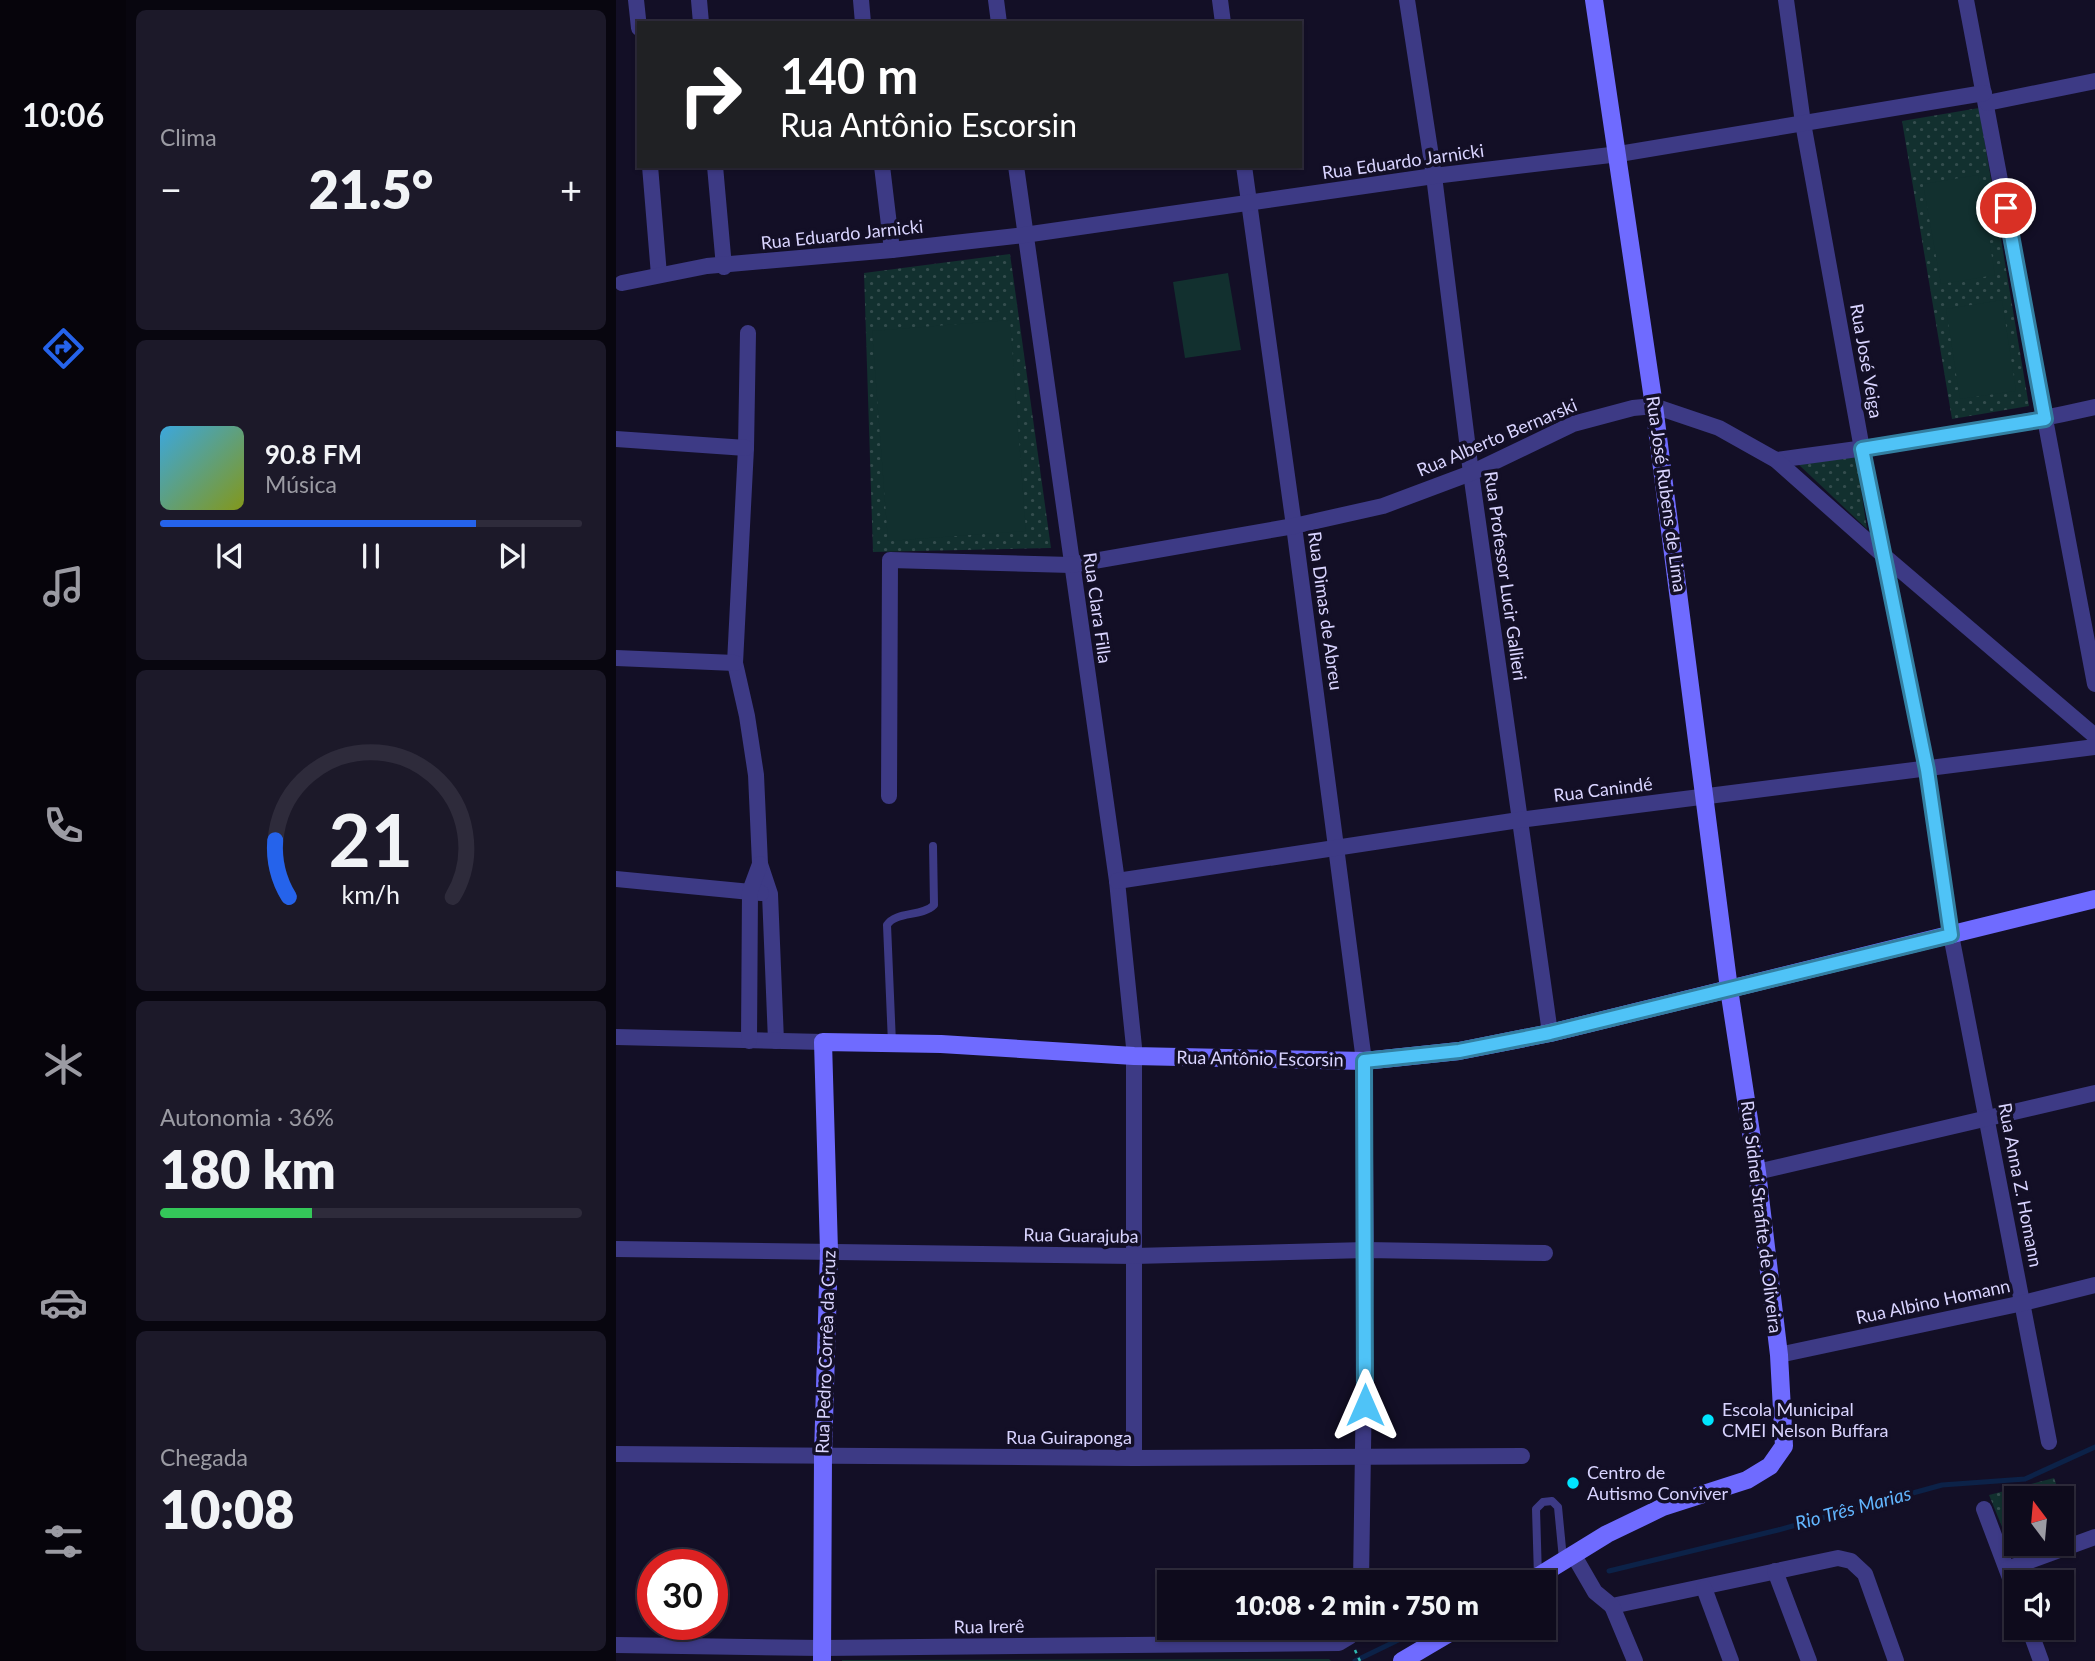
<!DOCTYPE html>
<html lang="pt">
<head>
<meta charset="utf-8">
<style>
  body { margin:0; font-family:Lato,sans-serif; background:#1c1929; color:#f1f3f6; height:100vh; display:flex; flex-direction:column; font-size:26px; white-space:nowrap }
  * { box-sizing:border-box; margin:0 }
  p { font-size:23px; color:#9b9ba3 }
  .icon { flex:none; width:38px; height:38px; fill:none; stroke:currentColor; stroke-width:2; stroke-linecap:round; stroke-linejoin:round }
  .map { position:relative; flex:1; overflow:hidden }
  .panel { display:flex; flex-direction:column; gap:10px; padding:10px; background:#08060f; width:490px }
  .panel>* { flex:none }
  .guide { position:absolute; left:21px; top:21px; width:665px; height:147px; border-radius:0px; box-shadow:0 2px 5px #0004,0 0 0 2px #2e2b3b; background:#202124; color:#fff; overflow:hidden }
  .needle { width:46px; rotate:344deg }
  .fabs { position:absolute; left:1388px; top:1486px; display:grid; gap:14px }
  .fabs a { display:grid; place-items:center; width:70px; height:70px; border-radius:0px; background:#0e0b1c; box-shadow:0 2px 5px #0004,0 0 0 2px #2e2b3b; font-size:35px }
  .speed { position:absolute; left:21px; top:1549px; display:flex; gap:14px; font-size:35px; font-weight:700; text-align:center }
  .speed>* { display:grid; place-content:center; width:91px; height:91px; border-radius:50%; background:#0e0b1c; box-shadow:0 2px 5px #0004,0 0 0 2px #2e2b3b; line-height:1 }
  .speed .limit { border:10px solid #d22; background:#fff; color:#111 }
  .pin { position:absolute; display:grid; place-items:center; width:60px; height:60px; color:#fff; margin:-30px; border:4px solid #fff; border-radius:50%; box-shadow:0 2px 7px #0007 }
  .me { position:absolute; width:77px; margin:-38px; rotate:0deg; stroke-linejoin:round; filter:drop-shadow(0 0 5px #0008) }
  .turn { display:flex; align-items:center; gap:24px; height:147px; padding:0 28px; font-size:32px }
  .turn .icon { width:91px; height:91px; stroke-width:2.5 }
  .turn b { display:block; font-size:49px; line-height:60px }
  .big { font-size:52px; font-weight:800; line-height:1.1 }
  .panel .widget { flex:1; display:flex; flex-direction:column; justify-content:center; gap:10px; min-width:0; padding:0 24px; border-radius:10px; background:#1c1929 }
  .panel .dial { align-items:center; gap:0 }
  .dial svg { height:182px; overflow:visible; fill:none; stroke:#2e2b3b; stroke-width:7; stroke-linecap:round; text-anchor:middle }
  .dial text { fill:#f1f3f6; stroke:none }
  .song { display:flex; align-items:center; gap:21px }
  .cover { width:84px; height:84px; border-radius:10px; background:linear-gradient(135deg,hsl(200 70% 55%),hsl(70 70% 35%)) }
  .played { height:7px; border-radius:4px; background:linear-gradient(90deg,#2563eb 75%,#2e2b3b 75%) }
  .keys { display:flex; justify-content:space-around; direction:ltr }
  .heat { display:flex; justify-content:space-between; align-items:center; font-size:38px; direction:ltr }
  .charge { height:10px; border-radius:5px; background:linear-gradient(90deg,#34c759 36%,#2e2b3b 0) }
  .trip { position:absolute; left:541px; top:1570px; width:399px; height:70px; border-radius:0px; background:#0e0b1c; box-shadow:0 2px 5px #0004,0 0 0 2px #2e2b3b; font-weight:800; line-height:70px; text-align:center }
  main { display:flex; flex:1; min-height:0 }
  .menu { display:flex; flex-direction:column; width:126px; justify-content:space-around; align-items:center; background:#06040b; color:#9b9ba3 }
  .menu .icon { width:49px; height:49px }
  .menu .active { color:#2563eb }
  .menu b { font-size:32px; color:#f1f3f6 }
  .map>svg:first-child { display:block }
  .grass { fill:url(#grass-dots) }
  .pitch { fill:#12302f }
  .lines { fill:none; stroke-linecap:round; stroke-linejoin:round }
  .stream { stroke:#0c2248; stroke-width:5 }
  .path { stroke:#2fb8b0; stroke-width:2.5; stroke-dasharray:3.5 5; stroke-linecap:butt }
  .lane { stroke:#3d3a85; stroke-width:8 }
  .street { stroke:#3d3a85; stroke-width:16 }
  .secondary { stroke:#6f6bff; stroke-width:18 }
  .route-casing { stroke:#337fa1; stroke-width:18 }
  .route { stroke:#4fc3f7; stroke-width:12 }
  .poi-dot { fill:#00e5ff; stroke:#130f26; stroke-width:2.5 }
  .labels { text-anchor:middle; stroke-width:7; stroke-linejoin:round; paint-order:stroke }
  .street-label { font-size:18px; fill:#d9d4ff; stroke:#130f26 }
  .poi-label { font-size:18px; fill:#d9d4ff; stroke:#130f26; text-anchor:start }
  .water-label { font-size:19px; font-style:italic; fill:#62b6ff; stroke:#130f26 }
</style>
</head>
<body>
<main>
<nav class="menu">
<b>10:06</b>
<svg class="icon active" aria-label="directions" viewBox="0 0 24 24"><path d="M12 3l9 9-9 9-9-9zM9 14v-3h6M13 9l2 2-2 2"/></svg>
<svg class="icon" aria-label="music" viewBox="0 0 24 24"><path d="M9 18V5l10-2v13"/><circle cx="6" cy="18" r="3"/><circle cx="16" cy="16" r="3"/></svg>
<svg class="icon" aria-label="phone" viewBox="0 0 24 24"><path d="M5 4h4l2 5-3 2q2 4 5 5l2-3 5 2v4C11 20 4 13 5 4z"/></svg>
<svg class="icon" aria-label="climate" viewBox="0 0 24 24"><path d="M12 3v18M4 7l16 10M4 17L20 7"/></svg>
<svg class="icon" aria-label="car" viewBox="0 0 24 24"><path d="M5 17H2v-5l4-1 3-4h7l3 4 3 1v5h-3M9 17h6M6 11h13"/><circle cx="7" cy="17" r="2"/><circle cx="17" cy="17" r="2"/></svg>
<svg class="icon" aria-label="filters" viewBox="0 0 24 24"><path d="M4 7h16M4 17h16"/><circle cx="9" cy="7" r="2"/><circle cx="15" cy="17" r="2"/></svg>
</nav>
<section class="panel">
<div class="widget"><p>Clima</p>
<div class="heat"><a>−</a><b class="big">21.5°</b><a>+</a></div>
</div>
<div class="widget">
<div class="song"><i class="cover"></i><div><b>90.8 FM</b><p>Música</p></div></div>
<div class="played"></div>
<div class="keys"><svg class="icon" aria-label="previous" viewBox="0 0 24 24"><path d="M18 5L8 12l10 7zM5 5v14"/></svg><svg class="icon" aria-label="pause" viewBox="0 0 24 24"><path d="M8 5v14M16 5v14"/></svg><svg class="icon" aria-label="next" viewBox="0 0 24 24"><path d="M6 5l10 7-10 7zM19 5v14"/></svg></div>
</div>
<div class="widget dial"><svg viewBox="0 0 100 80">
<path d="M14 69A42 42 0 1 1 86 69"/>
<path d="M14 69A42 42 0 0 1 8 44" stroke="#2563eb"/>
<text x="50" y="56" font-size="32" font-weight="700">21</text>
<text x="50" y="72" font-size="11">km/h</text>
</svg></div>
<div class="widget"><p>Autonomia · 36%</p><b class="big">180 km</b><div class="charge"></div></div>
<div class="widget"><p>Chegada</p><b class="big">10:08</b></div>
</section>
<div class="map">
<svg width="1479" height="1661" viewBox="0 0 1479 1661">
  <defs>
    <pattern id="grass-dots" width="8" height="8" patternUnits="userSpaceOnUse" patternTransform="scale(1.75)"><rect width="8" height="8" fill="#12302f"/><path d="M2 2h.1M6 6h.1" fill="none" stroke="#344d4e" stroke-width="1.8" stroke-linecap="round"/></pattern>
  </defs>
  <rect width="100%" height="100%" fill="#130f26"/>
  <g class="grass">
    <path d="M1363,108L1413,406L1336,419L1286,121Z"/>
    <path d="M394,254L435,548L257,552L248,273Z"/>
    <path d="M1240,456L1251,529L1182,464Z"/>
    <path d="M1438,1478L1445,1498H1400V1544H1431L1398,1556L1373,1495Z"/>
    <path d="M713,1659L715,1661H226V1660Z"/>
  </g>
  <g class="pitch">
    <path d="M1362,175L1379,275L1325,284L1307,184Z"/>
    <path d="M612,273L625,350L569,358L557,282Z"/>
    <path d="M1386,300L1400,391L1344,399L1330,309Z"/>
    <path d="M394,320L410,531L272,541L256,331Z"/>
  </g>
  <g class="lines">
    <g class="stream">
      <path d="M993,1571L1162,1530L1326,1485L1409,1479L1479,1447"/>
      <path d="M739,1661L807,1628"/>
    </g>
    <path class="path" d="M739,1650L744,1661"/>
    <g class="lane">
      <path d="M276,1043L271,925C280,911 306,917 318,905L317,846"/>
      <path d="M922,1577L920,1509L927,1502L936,1501L942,1507L947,1559"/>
    </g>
    <g class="street">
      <path d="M20,0L23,28"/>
      <path d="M83,0L85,23"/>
      <path d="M245,0L247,23"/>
      <path d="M380,0L383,23"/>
      <path d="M604,0L607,23"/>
      <path d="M791,0L818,176L855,473L934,1033"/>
      <path d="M1170,0L1187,123L1246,449L1311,770L1335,935L1433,1442"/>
      <path d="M1350,0L1479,684"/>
      <path d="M1371,103L1479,81"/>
      <path d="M34,166L43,275"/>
      <path d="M99,166L108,267"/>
      <path d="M266,166L276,250"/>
      <path d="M400,166L501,881L518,1047V1458"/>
      <path d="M628,166L678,526L748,1061L750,1250L745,1582"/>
      <path d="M6,283L91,266L276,250L408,235L818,176L1003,154L1368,93"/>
      <path d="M132,333L130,448L119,663L131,716L140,775L144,864L154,894L160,1041"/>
      <path d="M0,439L130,448"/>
      <path d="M1160,460C1267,446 1374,431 1479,407"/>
      <path d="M0,658L119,663"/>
      <path d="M273,796L274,560L455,565L678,526L767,506L855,473L957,424L1017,408L1038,406L1103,428L1160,460L1267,555L1479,736"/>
      <path d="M0,879L145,893"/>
      <path d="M501,881L903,820L1479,747"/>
      <path d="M0,1037L207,1042"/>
      <path d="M133,1041L134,891L144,864"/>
      <path d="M1141,1172L1479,1093"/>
      <path d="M0,1249L518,1256L750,1250L929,1253"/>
      <path d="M1163,1355L1407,1303L1479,1285"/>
      <path d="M0,1454L518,1458L906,1456"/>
      <path d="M1368,1509L1400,1594"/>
      <path d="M957,1554L979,1592L996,1606L1222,1558L1235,1561L1249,1574L1280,1661"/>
      <path d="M1391,1569L1479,1537"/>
      <path d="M1159,1571L1193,1661"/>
      <path d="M1088,1588L1115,1661"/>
      <path d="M996,1606L1019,1661"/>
      <path d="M1413,1628L1425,1661"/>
      <path d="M0,1645L206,1648L723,1643L733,1637L740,1628"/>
    </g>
    <g class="secondary">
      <path d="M913,1582L991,1534L1047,1507L1131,1480L1154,1466L1168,1446L1163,1355L1141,1172L1113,989L1038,406L978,0"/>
      <path d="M206,1661L207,1455L213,1251L207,1042L325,1044L518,1056L748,1061L843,1051L934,1033L1479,899"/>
      <path d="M786,1661L842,1628"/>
    </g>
  </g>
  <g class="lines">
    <g class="route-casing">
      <path id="route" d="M749,1405L748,1061L843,1051L934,1033L1335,935L1311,770L1246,449L1429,419L1390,208"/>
    </g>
    <use href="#route" class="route"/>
  </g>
  <g class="poi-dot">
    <circle cx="1092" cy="1420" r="7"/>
    <circle cx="957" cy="1483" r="7"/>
  </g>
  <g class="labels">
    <g class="street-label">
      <text transform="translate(787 162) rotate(-8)" y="6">Rua Eduardo Jarnicki</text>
      <text transform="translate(226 235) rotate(-6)" y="6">Rua Eduardo Jarnicki</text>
      <text transform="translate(1250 361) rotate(80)" y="6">Rua José Veiga</text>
      <text transform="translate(881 438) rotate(-23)" y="6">Rua Alberto Bernarski</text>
      <text transform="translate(1050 494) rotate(82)" y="6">Rua José Rubens de Lima</text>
      <text transform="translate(889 576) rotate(82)" y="6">Rua Professor Lucir Gallieri</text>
      <text transform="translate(481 608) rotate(82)" y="6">Rua Clara Filla</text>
      <text transform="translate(709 611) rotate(82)" y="6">Rua Dimas de Abreu</text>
      <text transform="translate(987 790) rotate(-7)" y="6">Rua Canindé</text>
      <text transform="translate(644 1059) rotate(1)" y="6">Rua Antônio Escorsin</text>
      <text transform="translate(1404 1185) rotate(79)" y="6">Rua Anna Z. Homann</text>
      <text transform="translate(1145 1217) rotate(83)" y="6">Rua Sidnei Strafite de Oliveira</text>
      <text transform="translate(465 1236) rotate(1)" y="6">Rua Guarajuba</text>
      <text transform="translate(1317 1302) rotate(-12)" y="6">Rua Albino Homann</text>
      <text transform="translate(210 1352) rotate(-88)" y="6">Rua Pedro Corrêa da Cruz</text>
      <text x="453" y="1444">Rua Guiraponga</text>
      <text transform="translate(373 1627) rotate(-1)" y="6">Rua Irerê</text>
    </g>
    <g class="poi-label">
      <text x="1106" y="1416">Escola Municipal<tspan x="1106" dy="21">CMEI Nelson Buffara</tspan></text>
      <text x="971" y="1479">Centro de<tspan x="971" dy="21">Autismo Conviver</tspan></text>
    </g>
    <g class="water-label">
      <text transform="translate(1237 1508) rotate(-15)" y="7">Rio Três Marias</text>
    </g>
  </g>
</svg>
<div class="fabs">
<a><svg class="needle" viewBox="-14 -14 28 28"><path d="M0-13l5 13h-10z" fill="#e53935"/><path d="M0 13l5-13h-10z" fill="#9b9ba3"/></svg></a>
<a><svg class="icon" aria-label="sound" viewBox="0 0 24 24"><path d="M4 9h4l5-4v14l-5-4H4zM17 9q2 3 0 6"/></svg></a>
</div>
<div class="speed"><div class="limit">30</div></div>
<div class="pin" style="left:1390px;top:208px;background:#d93025"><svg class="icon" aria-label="arrive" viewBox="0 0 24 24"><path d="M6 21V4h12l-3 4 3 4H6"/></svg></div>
<svg class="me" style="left:749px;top:1405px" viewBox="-20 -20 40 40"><path d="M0-17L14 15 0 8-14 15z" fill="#4fc3f7" stroke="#fff" stroke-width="4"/></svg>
<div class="trip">10:08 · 2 min · 750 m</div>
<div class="guide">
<div class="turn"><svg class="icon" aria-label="right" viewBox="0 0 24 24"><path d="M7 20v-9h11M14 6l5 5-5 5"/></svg><div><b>140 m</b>Rua Antônio Escorsin</div></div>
</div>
</div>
</main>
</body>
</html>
